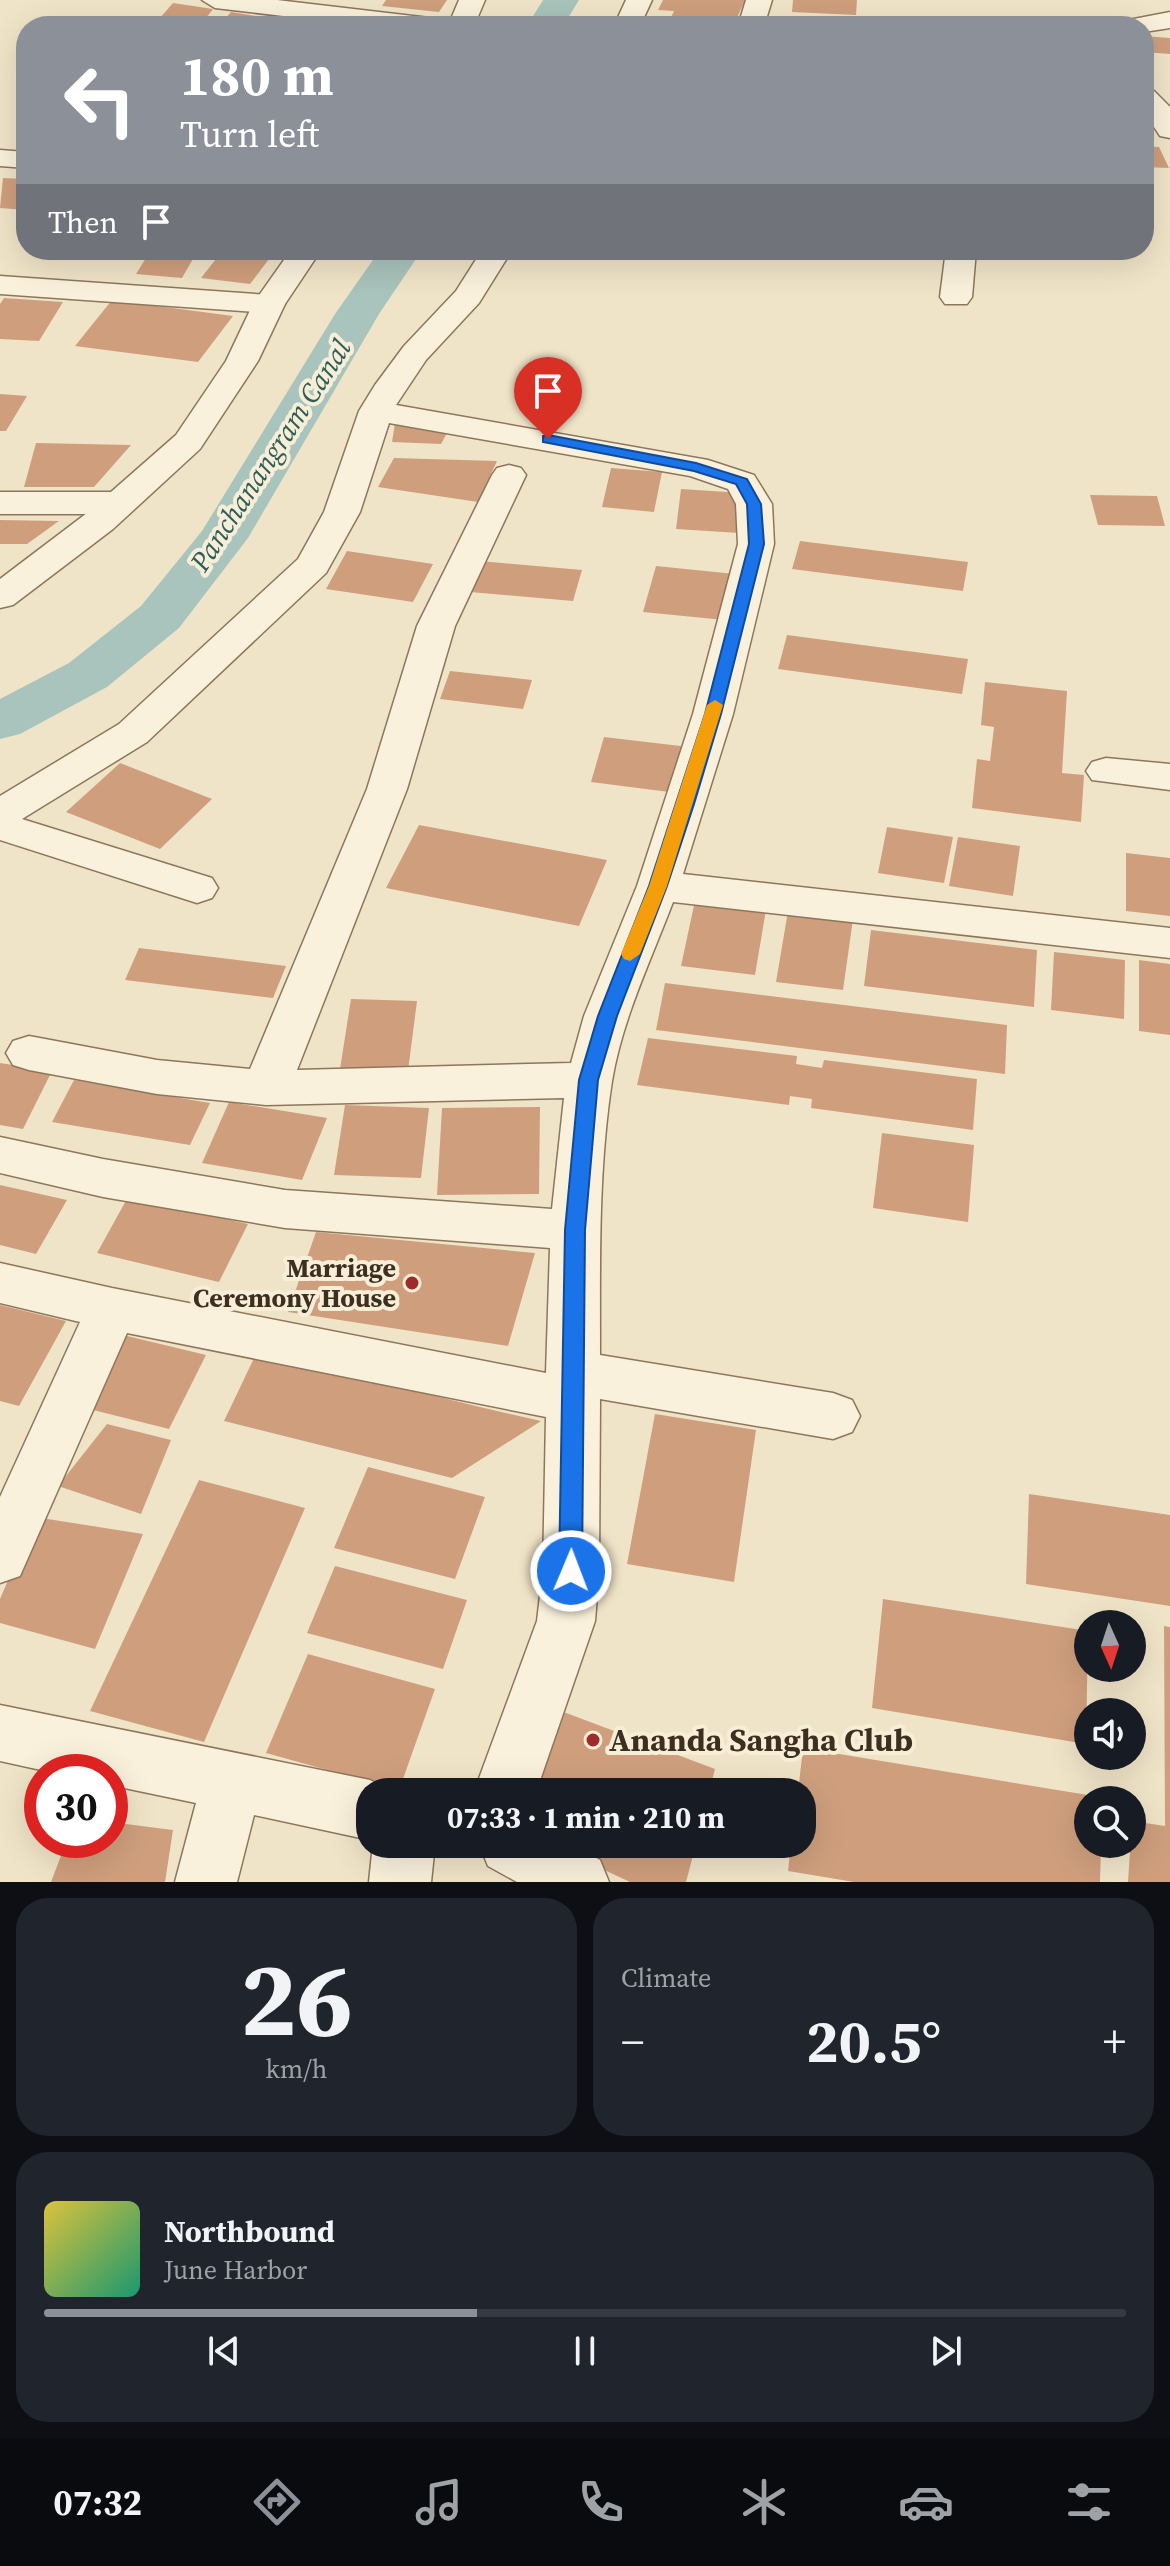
<!DOCTYPE html>
<html lang="en">
<head>
<meta charset="utf-8">
<style>
  body { margin:0; font-family:"Source Serif 4",serif; background:#20242c; color:#f1f3f6; height:100vh; display:flex; flex-direction:column; font-size:30px; white-space:nowrap }
  * { box-sizing:border-box; margin:0 }
  p { font-size:26px; color:#9ea1a6 }
  .icon { flex:none; width:44px; height:44px; fill:none; stroke:currentColor; stroke-width:2; stroke-linecap:round; stroke-linejoin:round }
  .map { position:relative; height:1882px; overflow:hidden }
  .drawer { display:flex; flex-direction:column; gap:16px; padding:16px; background:#0d0f14; flex:1 }
  .drawer>* { flex:none }
  .banner { position:absolute; left:16px; top:16px; width:1138px; height:244px; border-radius:32px; box-shadow:0 8px 32px #0002; background:#8c9099; color:#fff; overflow:hidden }
  .needle { width:52px; rotate:177deg }
  .fabs { position:absolute; left:1074px; top:1610px; display:grid; gap:16px }
  .fabs a { display:grid; place-items:center; width:72px; height:72px; border-radius:50%; background:#171b24; box-shadow:0 8px 32px #0002; font-size:40px }
  .speed { position:absolute; left:24px; top:1754px; display:flex; gap:16px; font-size:40px; font-weight:700; text-align:center }
  .speed>* { display:grid; place-content:center; width:104px; height:104px; border-radius:50%; background:#171b24; box-shadow:0 8px 32px #0002; line-height:1 }
  .speed .limit { border:12px solid #d22; background:#fff; color:#111 }
  .pin { position:absolute; display:grid; place-items:center; width:68px; height:68px; color:#fff; margin:-82px -34px; border-radius:50% 50% 50% 0; rotate:-45deg; box-shadow:0 0 8px #0007 }
  .pin .icon { rotate:45deg }
  .me { position:absolute; width:88px; margin:-44px; rotate:1deg; stroke-linejoin:round; filter:drop-shadow(0 0 6px #0008) }
  .turn { display:flex; align-items:center; gap:28px; height:168px; padding:0 32px; font-size:36px }
  .turn .icon { width:104px; height:104px; stroke-width:2.5 }
  .turn b { display:block; font-size:56px; line-height:68px }
  .then { display:flex; align-items:center; height:76px; padding:0 32px; background:#0003; gap:16px; font-size:30px }
  .big { font-size:60px; font-weight:700; line-height:1.1 }
  .drawer .widget { flex:1; display:flex; flex-direction:column; justify-content:center; gap:12px; min-width:0; padding:0 28px; border-radius:32px; background:#20242c }
  .drawer .dial { align-items:center; gap:0 }
  .dial b { font-size:104px; line-height:1 }
  .song { display:flex; align-items:center; gap:24px }
  .cover { width:96px; height:96px; border-radius:12px; background:linear-gradient(135deg,hsl(50 70% 55%),hsl(160 70% 35%)) }
  .played { height:8px; border-radius:4px; background:linear-gradient(90deg,#8c9099 40%,#363941 40%) }
  .keys { display:flex; justify-content:space-around; direction:ltr }
  .heat { display:flex; justify-content:space-between; align-items:center; font-size:44px; direction:ltr }
  .drawer .tiles { flex:1; display:grid; gap:16px; grid-template-columns:1fr 1fr }
  .widget:last-child { grid-column:span 2 }
  .trip { position:absolute; left:356px; top:1778px; width:460px; height:80px; border-radius:32px; background:#171b24; box-shadow:0 8px 32px #0002; font-weight:700; line-height:80px; text-align:center }
  .tabs { display:flex; height:128px; justify-content:space-around; align-items:center; background:#090b0e; color:#9ea1a6 }
  .tabs .icon { width:56px; height:56px }
  .tabs .active { color:#8c9099 }
  .tabs b { font-size:36px; color:#f1f3f6 }
  .map>svg:first-child { display:block }
  .lines { fill:none; stroke-linecap:round; stroke-linejoin:round }
  .canal { fill:#a9c4bc; fill-rule:evenodd }
  .building { fill:#cf9f7d }
  .minor-casing { stroke:#8d765c; stroke-width:3 }
  .tertiary-casing { stroke:#8d765c; stroke-width:3 }
  .minor { fill:#faf1dc; fill-rule:evenodd }
  .tertiary { fill:#faf1dc; fill-rule:evenodd }
  .route { fill:#1a73e8; stroke:#114b97; stroke-width:2 }
  .slow { fill:#f59e0b }
  .poi-dot { fill:#9e2a2b; stroke:#f7eed8; stroke-width:3 }
  .labels { text-anchor:middle; stroke-width:8; stroke-linejoin:round; paint-order:stroke }
  .poi-label { font-size:26px; font-weight:bold; fill:#3d2e20; stroke:#f7eed8; text-anchor:end }
  .water-label { font-size:28px; font-style:italic; fill:#2f5d5a; stroke:#f7eed8 }
  .near-poi-label { font-size:32px; font-weight:bold; fill:#3d2e20; stroke:#f7eed8; text-anchor:start }
</style>
</head>
<body>
<div class="map">
<svg width="1170" height="1882" viewBox="0 0 1170 1882">
  <rect width="100%" height="100%" fill="#f0e4c8"/>
  <g class="lines">
    <g class="canal">
      <path d="M543,0H579L563,26H527Z"/>
      <path d="M380,250H422L379,314L248,538L179,628L107,687L20,734L0,739V699L69,663L141,606L202,531L335,314Z"/>
    </g>
  </g>
  <g class="building">
    <path d="M386,0H447L439,12L382,6Z"/>
    <path d="M663,0H745L736,20L712,17L710,21L726,23L725,26H667L674,11L658,10Z"/>
    <path d="M793,0H857L856,15L792,12Z"/>
    <path d="M173,3L213,9L200,26H153Z"/>
    <path d="M231,12L268,18L262,26H219Z"/>
    <path d="M762,21L810,24V26H761Z"/>
    <path d="M1144,36L1170,38V54L1144,52Z"/>
    <path d="M1144,146L1159,147L1169,168L1144,167Z"/>
    <path d="M3,178L26,179V210L0,208Z"/>
    <path d="M151,250H198L182,278L136,274Z"/>
    <path d="M223,250H276L250,284L201,278Z"/>
    <path d="M4,298L63,302L39,341L0,339V304Z"/>
    <path d="M112,300L233,316L198,362L75,346Z"/>
    <path d="M0,394L27,396L6,431H0Z"/>
    <path d="M395,423L448,431L441,444L392,442Z"/>
    <path d="M36,443L131,445L94,487H24Z"/>
    <path d="M394,458L497,461L478,502L378,487Z"/>
    <path d="M611,468L662,472L654,512L602,507Z"/>
    <path d="M681,489L743,493L739,533L676,529Z"/>
    <path d="M1090,495L1157,496L1165,526L1098,525Z"/>
    <path d="M0,520L59,521L27,544H0Z"/>
    <path d="M800,541L968,562L963,591L792,569Z"/>
    <path d="M347,551L433,564L413,602L326,589Z"/>
    <path d="M480,561L582,570L573,601L470,592Z"/>
    <path d="M656,566L735,574L724,620L643,612Z"/>
    <path d="M787,635L968,659L962,694L778,669Z"/>
    <path d="M450,671L532,680L523,709L440,699Z"/>
    <path d="M985,682L1067,691L1062,773L1084,775L1081,822L972,808L977,759L990,761L994,727L981,725Z"/>
    <path d="M604,737L689,747L677,793L591,782Z"/>
    <path d="M120,763L212,799L160,849L66,812Z"/>
    <path d="M419,825L607,860L579,926L386,888Z"/>
    <path d="M887,827L953,837L944,883L878,873Z"/>
    <path d="M958,837L1020,846L1013,896L949,886Z"/>
    <path d="M1126,853L1170,858V916L1126,911Z"/>
    <path d="M696,896L767,904L755,975L681,966Z"/>
    <path d="M788,911L853,919L843,990L776,982Z"/>
    <path d="M871,930L1037,950L1034,1007L864,986Z"/>
    <path d="M139,948L286,966L273,998L125,980Z"/>
    <path d="M1054,952L1125,960L1124,1019L1051,1010Z"/>
    <path d="M1139,960L1170,964V1035L1139,1031Z"/>
    <path d="M665,983L1007,1025L1005,1074L656,1030Z"/>
    <path d="M351,999L417,1001L408,1071L340,1069Z"/>
    <path d="M648,1038L797,1056L796,1064L822,1068L824,1060L977,1079L973,1130L811,1108L812,1099L790,1096L789,1105L637,1085Z"/>
    <path d="M0,1063L52,1071L23,1129L0,1125Z"/>
    <path d="M74,1080L210,1103L190,1145L52,1122Z"/>
    <path d="M229,1102L327,1118L302,1180L202,1163Z"/>
    <path d="M345,1105L429,1108L421,1178L334,1175Z"/>
    <path d="M540,1107L539,1194L437,1195L442,1108Z"/>
    <path d="M882,1133L974,1145L968,1222L873,1208Z"/>
    <path d="M0,1185L67,1200L36,1254L0,1245Z"/>
    <path d="M128,1197L248,1224L219,1282L97,1253Z"/>
    <path d="M316,1232L535,1253L508,1346L288,1312Z"/>
    <path d="M0,1305L66,1321L19,1406L0,1401Z"/>
    <path d="M119,1334L206,1355L169,1429L81,1407Z"/>
    <path d="M257,1352L480,1407L541,1421L452,1478L224,1421Z"/>
    <path d="M655,1414L756,1430L734,1582L627,1564Z"/>
    <path d="M107,1424L171,1440L141,1514L58,1486Z"/>
    <path d="M368,1467L485,1497L455,1579L334,1548Z"/>
    <path d="M199,1480L305,1508L204,1742L90,1711Z"/>
    <path d="M1029,1494L1170,1515V1606L1026,1584Z"/>
    <path d="M35,1517L143,1534L95,1649L0,1623V1599Z"/>
    <path d="M335,1566L467,1600L443,1669L307,1633Z"/>
    <path d="M883,1599L1088,1631L1086,1744L872,1708Z"/>
    <path d="M1164,1626L1170,1627V1882H1128L1132,1821L1165,1826Z"/>
    <path d="M308,1654L435,1689L399,1790L266,1753Z"/>
    <path d="M561,1711L715,1769L709,1792H524Z"/>
    <path d="M803,1748L1106,1798L1088,1800V1844H1101L1100,1882H854L788,1871L791,1844H802V1792H798Z"/>
    <path d="M110,1822L173,1830L165,1882H51L67,1840H110Z"/>
    <path d="M549,1844H696L686,1882H630Z"/>
  </g>
  <g class="lines">
    <g class="minor-casing">
      <g id="minor">
        <path d="M202,0H277L430,18L443,26H367L215,8Z"/>
        <path d="M626,0H652L640,26H614Z"/>
        <path d="M746,0H772L764,26H738Z"/>
        <path d="M1170,12V28L1144,32V26H1119L1123,21Z"/>
        <path d="M1144,89L1154,91L1170,107V138L1160,136L1144,112Z"/>
        <path d="M0,150L26,152V168L0,166Z"/>
        <path d="M482,250H512L479,303L426,360L396,405L708,460L754,475L772,504L774,544L733,714L683,874L1170,928V958L673,902C651,960 622,1020 612,1081C598,1171 600,1264 600,1355L833,1393L852,1400L860,1416L852,1432L833,1439L600,1399L599,1571L595,1621L536,1792H474L537,1621L543,1571L546,1417L127,1333L20,1576L0,1583V1497L80,1322L0,1303V1263L112,1288L546,1373L550,1248L285,1228L103,1197L0,1173V1137L103,1159L285,1190L552,1209L564,1098L266,1105L157,1094L29,1070L13,1065L6,1053L13,1041L29,1036L157,1060L250,1069L367,789L417,626L492,475L497,468L509,465L521,468L526,475L455,626L407,789L297,1070L571,1063L584,1016L637,886L693,714L738,544L736,504L728,489L690,476L389,423L360,512L326,573L147,742L22,819L212,878L218,888L212,898L197,903L0,840V796L119,724L298,559L324,512L359,411L375,385L404,346L456,291Z"/>
        <path d="M946,250H976L972,297L967,304H945L940,297Z"/>
        <path d="M0,276L269,295L280,297L285,304L280,311L269,313L0,294Z"/>
        <path d="M0,492H120L132,496L138,503L132,510L120,514H0Z"/>
        <path d="M1106,758L1170,764V790L1092,780L1086,771L1092,762Z"/>
        <path d="M0,1705L370,1780L393,1792H370V1840L254,1815L237,1882H175L196,1803L110,1785V1772H50L0,1761Z"/>
        <path d="M373,1844H435L431,1882H369Z"/>
        <path d="M479,1844H571L600,1860L609,1882H517L488,1866Z"/>
      </g>
    </g>
    <g class="tertiary-casing">
      <g id="tertiary">
        <path d="M459,0H485L474,26H448Z"/>
        <path d="M291,250H321L285,304L258,361L200,449L113,529L13,605L0,608V579L87,513L176,435L226,361L253,304Z"/>
      </g>
    </g>
    <use href="#minor" class="minor"/>
    <use href="#tertiary" class="tertiary"/>
  </g>
  <path class="route" d="M548,435L696,463L747,479L761,504L764,544L721,714L694,804L667,886L617,1016L598,1080L585,1230L582,1571L579,1579L571,1582L562,1579L559,1571L565,1230L579,1080L598,1016L649,886L705,714L749,544L747,504L736,484L694,471L543,442V436Z"/>
  <path class="slow" d="M715,700L723,705L667,886L640,954L630,961L624,959L621,954L649,886L707,705Z"/>
  <g class="poi-dot">
    <circle cx="412" cy="1283" r="8"/>
    <circle cx="593" cy="1740" r="8"/>
  </g>
  <g class="labels">
    <g class="poi-label">
      <text x="396" y="1277">Marriage<tspan x="396" dy="30">Ceremony House</tspan></text>
    </g>
    <g class="water-label">
      <text transform="translate(270 455) rotate(-57)" y="10">Panchanangram Canal</text>
    </g>
    <g class="near-poi-label">
      <text x="609" y="1751">Ananda Sangha Club</text>
    </g>
  </g>
</svg>
<div class="fabs">
<a><svg class="needle" viewBox="-14 -14 28 28"><path d="M0-13l5 13h-10z" fill="#e53935"/><path d="M0 13l5-13h-10z" fill="#9ea1a6"/></svg></a>
<a><svg class="icon" aria-label="sound" viewBox="0 0 24 24"><path d="M4 9h4l5-4v14l-5-4H4zM17 9q2 3 0 6"/></svg></a>
<a><svg class="icon" aria-label="search" viewBox="0 0 24 24"><circle cx="10" cy="10" r="6"/><path d="M15 15l6 6"/></svg></a>
</div>
<div class="speed"><div class="limit">30</div></div>
<div class="pin" style="left:548px;top:439px;background:#d93025"><svg class="icon" aria-label="arrive" viewBox="0 0 24 24"><path d="M6 21V4h12l-3 4 3 4H6"/></svg></div>
<svg class="me" style="left:571px;top:1571px" viewBox="-20 -20 40 40"><circle r="17" fill="#1a73e8" stroke="#fff" stroke-width="3"/><path d="M0-11L8 9 0 5-8 9z" fill="#fff"/></svg>
<div class="trip">07:33 · 1 min · 210 m</div>
<div class="banner">
<div class="turn"><svg class="icon" aria-label="left" viewBox="0 0 24 24"><path d="M17 20v-9H6M10 6l-5 5 5 5"/></svg><div><b>180 m</b>Turn left</div></div>
<div class="then">Then<svg class="icon" aria-label="arrive" viewBox="0 0 24 24"><path d="M6 21V4h12l-3 4 3 4H6"/></svg></div>
</div>
</div>
<section class="drawer">
<div class="tiles">
<div class="widget dial"><b>26</b><p>km/h</p></div>
<div class="widget"><p>Climate</p>
<div class="heat"><a>−</a><b class="big">20.5°</b><a>+</a></div>
</div>
<div class="widget">
<div class="song"><i class="cover"></i><div><b>Northbound</b><p>June Harbor</p></div></div>
<div class="played"></div>
<div class="keys"><svg class="icon" aria-label="previous" viewBox="0 0 24 24"><path d="M18 5L8 12l10 7zM5 5v14"/></svg><svg class="icon" aria-label="pause" viewBox="0 0 24 24"><path d="M8 5v14M16 5v14"/></svg><svg class="icon" aria-label="next" viewBox="0 0 24 24"><path d="M6 5l10 7-10 7zM19 5v14"/></svg></div>
</div>
</div>
</section>
<nav class="tabs">
<b>07:32</b>
<svg class="icon active" aria-label="directions" viewBox="0 0 24 24"><path d="M12 3l9 9-9 9-9-9zM9 14v-3h6M13 9l2 2-2 2"/></svg>
<svg class="icon" aria-label="music" viewBox="0 0 24 24"><path d="M9 18V5l10-2v13"/><circle cx="6" cy="18" r="3"/><circle cx="16" cy="16" r="3"/></svg>
<svg class="icon" aria-label="phone" viewBox="0 0 24 24"><path d="M5 4h4l2 5-3 2q2 4 5 5l2-3 5 2v4C11 20 4 13 5 4z"/></svg>
<svg class="icon" aria-label="climate" viewBox="0 0 24 24"><path d="M12 3v18M4 7l16 10M4 17L20 7"/></svg>
<svg class="icon" aria-label="car" viewBox="0 0 24 24"><path d="M5 17H2v-5l4-1 3-4h7l3 4 3 1v5h-3M9 17h6M6 11h13"/><circle cx="7" cy="17" r="2"/><circle cx="17" cy="17" r="2"/></svg>
<svg class="icon" aria-label="filters" viewBox="0 0 24 24"><path d="M4 7h16M4 17h16"/><circle cx="9" cy="7" r="2"/><circle cx="15" cy="17" r="2"/></svg>
</nav>
</body>
</html>
